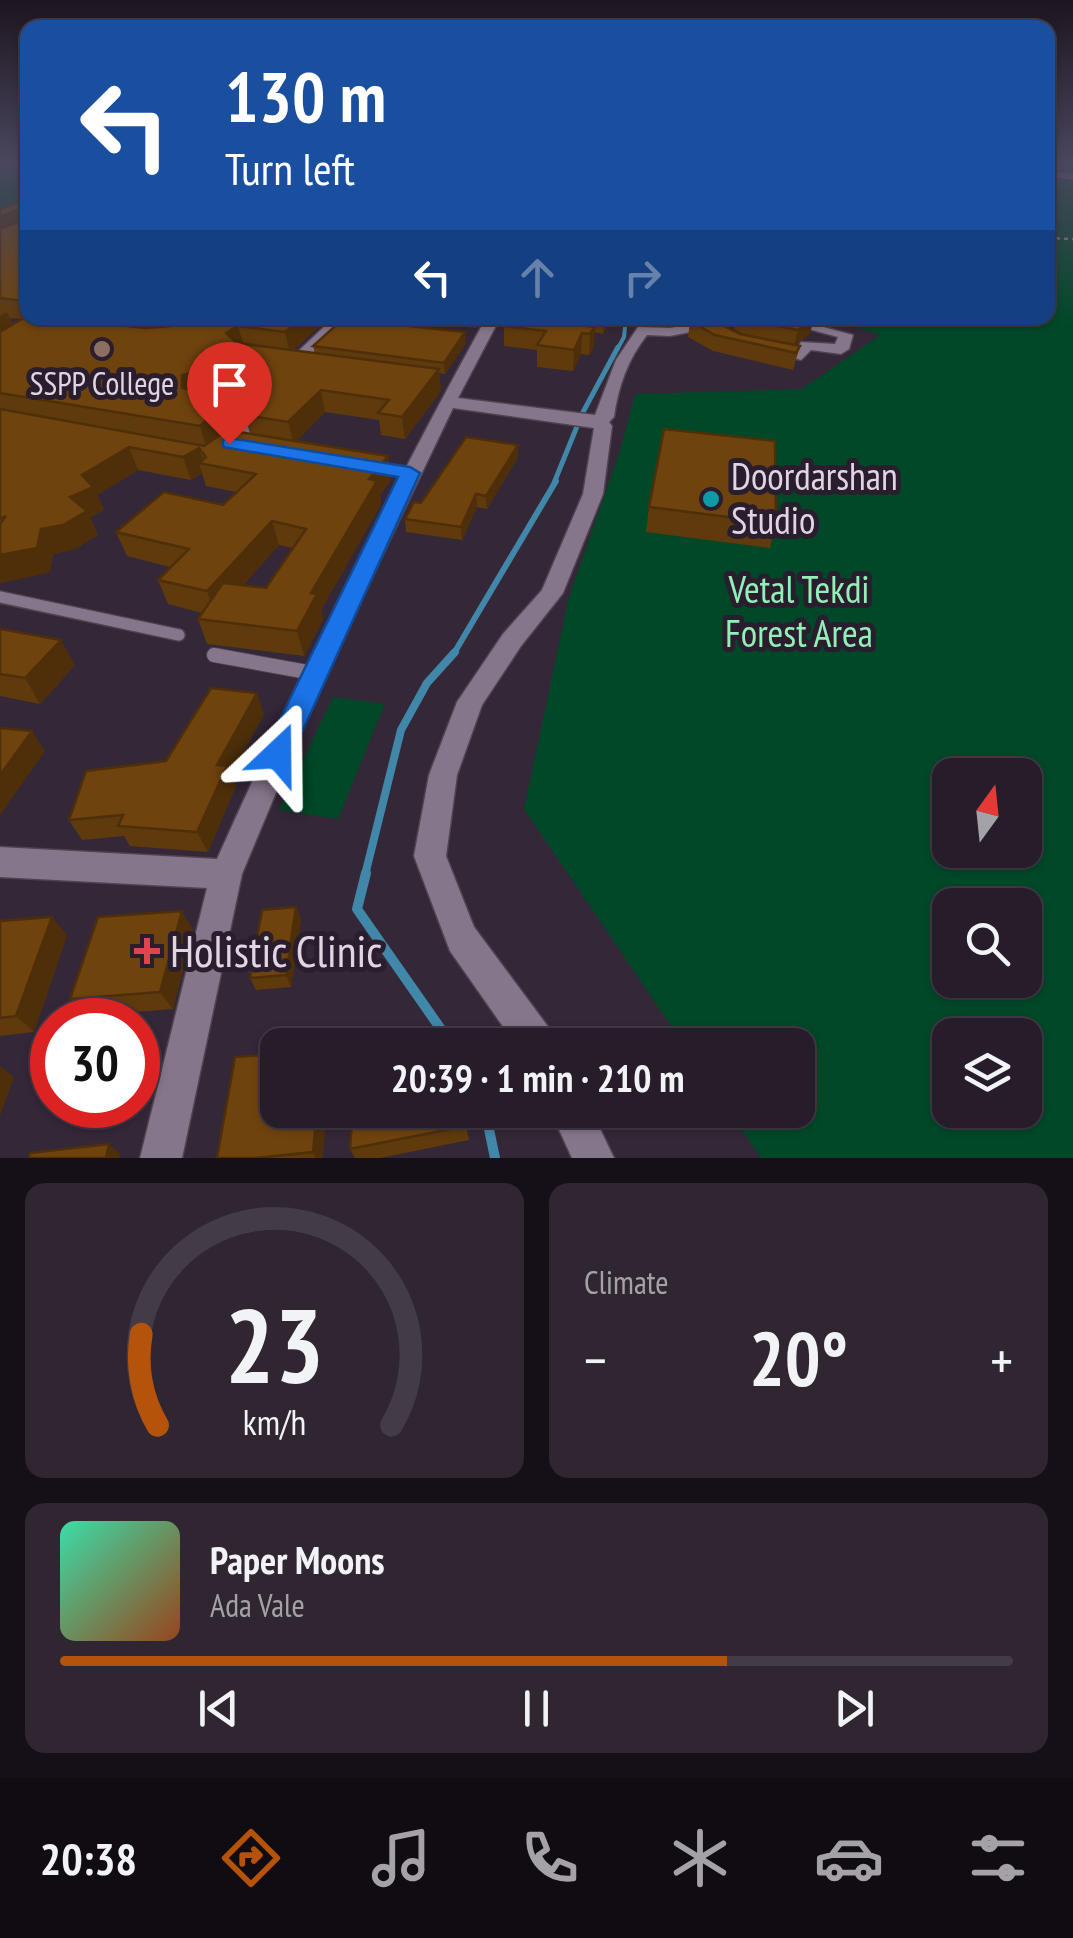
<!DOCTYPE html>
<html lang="en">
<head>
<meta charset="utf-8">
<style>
  body { margin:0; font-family:"PT Sans Narrow",sans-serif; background:#2f2632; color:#f1f3f6; height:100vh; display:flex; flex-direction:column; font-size:38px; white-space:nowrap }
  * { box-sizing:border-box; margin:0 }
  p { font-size:32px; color:#a4a2a8 }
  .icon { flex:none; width:55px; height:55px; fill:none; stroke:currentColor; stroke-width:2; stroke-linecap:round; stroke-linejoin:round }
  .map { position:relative; height:1158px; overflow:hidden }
  .panel { display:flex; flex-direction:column; gap:25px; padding:25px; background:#151017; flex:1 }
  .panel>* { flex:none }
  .guide { position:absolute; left:20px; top:20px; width:1035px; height:305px; border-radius:20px; box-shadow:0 2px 8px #0004,0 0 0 2px #433b47; background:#1a4fa0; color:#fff; overflow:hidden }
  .needle { width:65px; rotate:15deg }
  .fabs { position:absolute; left:932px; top:758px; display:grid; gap:20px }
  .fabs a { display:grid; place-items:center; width:110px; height:110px; border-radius:20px; background:#271d2a; box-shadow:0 2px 8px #0004,0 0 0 2px #433b47; font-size:50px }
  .speed { position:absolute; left:30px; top:998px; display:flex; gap:20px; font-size:50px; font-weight:700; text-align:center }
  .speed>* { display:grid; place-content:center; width:130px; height:130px; border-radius:50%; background:#271d2a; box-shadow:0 2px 8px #0004,0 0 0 2px #433b47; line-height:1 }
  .speed .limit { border:15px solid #d22; background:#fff; color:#111 }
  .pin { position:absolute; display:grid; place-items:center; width:85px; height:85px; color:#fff; margin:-102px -42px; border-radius:50% 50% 50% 0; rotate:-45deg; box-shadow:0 0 10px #0007 }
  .pin .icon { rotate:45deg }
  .me { position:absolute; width:110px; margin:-55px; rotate:23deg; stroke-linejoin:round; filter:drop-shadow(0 0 8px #0008) }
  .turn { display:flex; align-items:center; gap:35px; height:210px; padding:0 40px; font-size:45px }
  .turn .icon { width:130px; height:130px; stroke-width:2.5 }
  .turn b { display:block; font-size:70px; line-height:85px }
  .lanes { display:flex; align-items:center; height:95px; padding:0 40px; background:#0003; justify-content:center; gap:50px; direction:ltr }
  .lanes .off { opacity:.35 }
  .big { font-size:75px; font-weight:600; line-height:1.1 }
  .panel .widget { flex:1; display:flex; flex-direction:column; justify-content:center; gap:15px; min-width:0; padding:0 35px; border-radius:20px; background:#2f2632 }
  .panel .dial { align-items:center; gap:0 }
  .dial svg { height:260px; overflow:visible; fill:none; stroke:#433b47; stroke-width:7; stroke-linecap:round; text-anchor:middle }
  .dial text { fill:#f1f3f6; stroke:none }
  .song { display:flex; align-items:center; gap:30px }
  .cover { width:120px; height:120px; border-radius:15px; background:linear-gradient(135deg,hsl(160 70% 55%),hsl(20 70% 35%)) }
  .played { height:10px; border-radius:5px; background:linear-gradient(90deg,#b45309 70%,#433b47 70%) }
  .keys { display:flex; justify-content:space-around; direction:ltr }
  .heat { display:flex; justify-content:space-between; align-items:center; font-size:55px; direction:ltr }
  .panel .tiles { flex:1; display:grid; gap:25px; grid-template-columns:1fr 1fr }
  .widget:last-child { grid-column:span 2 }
  .trip { position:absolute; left:260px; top:1028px; width:555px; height:100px; border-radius:20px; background:#271d2a; box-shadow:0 2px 8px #0004,0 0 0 2px #433b47; font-weight:600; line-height:100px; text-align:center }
  .dock { display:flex; height:160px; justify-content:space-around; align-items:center; background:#100c11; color:#a4a2a8 }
  .dock .icon { width:70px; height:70px }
  .dock .selected { color:#b45309 }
  .dock b { font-size:45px; color:#f1f3f6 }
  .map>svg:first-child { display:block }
  .green { fill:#004828; fill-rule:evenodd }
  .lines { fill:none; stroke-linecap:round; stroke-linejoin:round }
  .stream-far4 { stroke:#4087a9; stroke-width:4 }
  .stream-far3 { stroke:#4087a9; stroke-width:5 }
  .stream-far2 { stroke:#4087a9; stroke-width:6 }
  .stream-far1 { stroke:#4087a9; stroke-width:8 }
  .stream { stroke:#4087a9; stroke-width:10 }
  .lane-far2-casing { stroke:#4e4351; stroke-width:6 }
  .lane-far1-casing { stroke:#4e4351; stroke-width:14 }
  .lane-casing { stroke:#4e4351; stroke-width:16 }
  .street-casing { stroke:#4e4351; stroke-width:3 }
  .path { stroke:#8d8290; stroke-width:2.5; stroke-dasharray:4 4; stroke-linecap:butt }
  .lane-far2 { stroke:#86768b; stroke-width:5 }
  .lane-far1 { stroke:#86768b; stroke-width:11 }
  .lane { stroke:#86768b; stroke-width:14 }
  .street { fill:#86768b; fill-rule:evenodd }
  .wall { fill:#5f3a0c; fill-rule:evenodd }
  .shaded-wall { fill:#4e2f0a }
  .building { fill:#6f430e; stroke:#4e2f0a; stroke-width:2.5 }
  .route { fill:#1a73e8; stroke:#114b97; stroke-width:2.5 }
  .education-dot { fill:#8d6e63; stroke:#291d2e; stroke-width:4 }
  .culture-dot { fill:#0f9aa8; stroke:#291d2e; stroke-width:4 }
  .health-dot { fill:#e0444e; stroke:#291d2e; stroke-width:4 }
  .labels { text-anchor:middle; stroke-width:10; stroke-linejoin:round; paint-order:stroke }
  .far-poi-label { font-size:32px; fill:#dfd6e1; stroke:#291d2e }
  .poi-label { font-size:38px; fill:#dfd6e1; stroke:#291d2e; text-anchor:start }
  .park-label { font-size:38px; fill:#93efb8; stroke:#291d2e }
  .near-poi-label { font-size:45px; fill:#dfd6e1; stroke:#291d2e; text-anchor:start }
</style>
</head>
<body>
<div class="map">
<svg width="1073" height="1158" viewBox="0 0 1073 1158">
  <rect width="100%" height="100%" fill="#342738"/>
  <g class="green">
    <path d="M0,164H27V201L0,210Z"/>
    <path d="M1048,164H1073V1158H761L728,1110H798V1045H684L524,809L569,597L620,451L635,394L802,389L880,335L827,318H1048ZM950,775H1025V850H950ZM950,905H1025V980H950ZM950,1035H1025V1110H950Z"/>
    <path d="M333,697L385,704L338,819L279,810Z"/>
  </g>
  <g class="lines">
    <path class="stream-far4" d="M617,350L624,337L626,318"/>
    <path class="stream-far3" d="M554,483L582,414L618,347"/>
    <path class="stream-far2" d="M453,655L556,481"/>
    <path class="stream-far1" d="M365,875L401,730L427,683L455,652"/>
    <g class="stream">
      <path d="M366,873L357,909L452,1045"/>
      <path d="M485,1110L495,1158"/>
    </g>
    <g class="lane-far2-casing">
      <path id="lane-far2" d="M1048,173L1073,177"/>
    </g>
    <g class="lane-far1-casing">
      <path id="lane-far1" d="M0,597L179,635"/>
    </g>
    <g class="lane-casing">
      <path id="lane" d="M214,655L313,673"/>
    </g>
    <g class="street-casing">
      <g id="street">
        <path d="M313,318H351L376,324L369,328L343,325L300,365H290V359L328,323Z"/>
        <path d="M486,318H500L458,398L595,415L616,360L638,327L670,328L731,318H761L670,336L647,335C628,359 618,387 614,417L609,422L612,426L603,494L563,593L521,646L482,705L457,775L446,856L474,927L552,1032L558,1045H516L450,951L414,856L429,775L457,702L503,634L542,590L583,494L594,428L453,408L326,673L242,874L182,1158H140L207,888L0,877V847L217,859C300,674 389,494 486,318Z"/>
        <path d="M767,318H790L853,335L849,349L841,354L811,350L801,360L762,350L765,347L796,350L801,342L835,344L838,337Z"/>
        <path d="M207,400L261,409L270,414L225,458L218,460L209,454L248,417L201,409L199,405Z"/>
        <path d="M550,1110H591L614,1158H572Z"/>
      </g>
    </g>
    <path class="path" d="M1048,238L1073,239"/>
    <use href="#lane-far2" class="lane-far2"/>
    <use href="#lane-far1" class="lane-far1"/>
    <use href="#lane" class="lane"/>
    <use href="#street" class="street"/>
  </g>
  <g class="wall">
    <path d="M28,199V318H319L321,325L293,350L315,353L313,346L466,343L445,374L439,373L441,391L405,439L381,435L379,420L325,412L296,441L388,456L391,480L380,495L381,504L321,610L323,619L304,656L207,644L198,619L202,613L168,604L158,580L170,567L127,556L116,532L223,505L236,492L206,486L202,473L191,480L138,470L97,495L104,510L90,517L98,535L75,549L53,554L50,572L0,583V209ZM10,318L22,319L13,325ZM235,401L257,405L245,415L250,434L228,430L240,419ZM279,545L292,548L266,588L243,585Z"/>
    <path d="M381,318H482L476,328Z"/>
    <path d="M509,318H611L603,334L594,332V347L589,355L581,354L573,371L537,367V350L504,346V326Z"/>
    <path d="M655,318H686L685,321L662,322Z"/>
    <path d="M736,318H810V334L795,345L800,346L793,370L713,351L688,337L690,321L747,336L734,329Z"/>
    <path d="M518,445V457L487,509L477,507L462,540L406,532L405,519L421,503Z"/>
    <path d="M649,507L776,523L770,548L646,532Z"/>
    <path d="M0,629L75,665L40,704L0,696Z"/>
    <path d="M264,714L231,775L236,786L208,852L130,846L124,836L82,840L69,820L166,761Z"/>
    <path d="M296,907L301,920L291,987L256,990L250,978Z"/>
    <path d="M0,921L67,935L34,1032L0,1036Z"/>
    <path d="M193,929L173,1009L85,1016L70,999Z"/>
    <path d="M152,1044L137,1110L64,1119L52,1109L53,1105H138Z"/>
    <path d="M278,1110H327L322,1158H217Z"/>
    <path d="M466,1126L469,1140L380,1158H355L350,1149Z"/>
  </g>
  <g class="shaded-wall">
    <path d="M23,208L28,220L0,236V217Z"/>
    <path d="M28,299V314L22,301Z"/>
    <path d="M7,312L16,332L0,342V316Z"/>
    <path d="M148,318H236L177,334L173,320L153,334Z"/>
    <path d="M303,318H319L321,325L290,353L285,332Z"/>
    <path d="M475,318H482L476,328Z"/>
    <path d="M604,318H611L603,334Z"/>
    <path d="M814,318L810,334L794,346L798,330Z"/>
    <path d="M238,326L244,346L231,354L226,333Z"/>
    <path d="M595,327L594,347L589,355L590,334Z"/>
    <path d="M465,332L466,343L445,374L444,363Z"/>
    <path d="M582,333L581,354L573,371L574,350Z"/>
    <path d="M439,369L441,391L405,439L402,417Z"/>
    <path d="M192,373L199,394L182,388V375Z"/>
    <path d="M321,390L325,412L294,444L288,422Z"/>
    <path d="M234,397L240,419L207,449L200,426Z"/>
    <path d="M518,445V457L487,509L486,496Z"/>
    <path d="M129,447L138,470L97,495L104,510L90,517L98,535L75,549L53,554L50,572L0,583V555L70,497L82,475Z"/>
    <path d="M199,448L204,464L199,463L202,473L191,480L183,457Z"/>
    <path d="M388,456L391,480L380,495L381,504L321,610L323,619L304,656L297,631L311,593L369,479Z"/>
    <path d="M476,494L477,507L462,540L461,527Z"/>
    <path d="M272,521L279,545L216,616L207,591Z"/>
    <path d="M61,640L75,665L40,704L25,678Z"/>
    <path d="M257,693L264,714L231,775L236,786L208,852L197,832L217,765Z"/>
    <path d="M32,731L45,751L0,815V775Z"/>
    <path d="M296,907L301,920L291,987L286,975Z"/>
    <path d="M182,911L193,929L173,1009L160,992Z"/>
    <path d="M52,917L67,935L34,1032L16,1016Z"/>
    <path d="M142,1033L152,1044L137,1110L131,1105H138V1054Z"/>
    <path d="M0,1066L14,1077L0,1116Z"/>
    <path d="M317,1110H327L322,1158H316L313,1152Z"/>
    <path d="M109,1144L120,1154L119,1158H106Z"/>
  </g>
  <g class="building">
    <path d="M28,199V214L23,208L0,217V209Z"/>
    <path d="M28,214V299L22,301L0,298V229L25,219Z"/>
    <path d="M24,318H54L145,328L197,324L219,318H303L285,332L238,326L226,333L237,343L439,369L402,417L378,413L389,400L321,390L288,422L245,415L264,399L265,386L192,373L182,375V388L234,397L200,426L0,393V332Z"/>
    <path d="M509,318H518L595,327L590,334L582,333L574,350L537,345L546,331L504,326Z"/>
    <path d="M708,318L740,334L800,346L796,353L715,335L690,321Z"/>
    <path d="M745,318H814L798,330L751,321Z"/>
    <path d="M343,319L465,332L444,363L313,346Z"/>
    <path d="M0,409L204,446L227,430L388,456L369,479L377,481L311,593L317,594L297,631L198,619L223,583L266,588L306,529L272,521L207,591L158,580L189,549L116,532L164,492L223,505L256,474L199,463L206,457L199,448L183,457L129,447L82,475L93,487L70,497L87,511L63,525L41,529L37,548L0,555V524L6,516L0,519Z"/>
    <path d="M664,429L775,441L776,523L649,507Z"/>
    <path d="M466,437L518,445L486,496L476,494L461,527L405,519L414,502L421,503Z"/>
    <path d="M0,629L61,640L25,678L0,674Z"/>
    <path d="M211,688L257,693L217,765L227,766L197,832L118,826L123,815L69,820L86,771L166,761Z"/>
    <path d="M0,728L32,731L0,775Z"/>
    <path d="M296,907L286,975L250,978L262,910Z"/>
    <path d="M182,911L160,992L70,999L98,917Z"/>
    <path d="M52,917L16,1016L0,1018V921Z"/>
    <path d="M142,1033L138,1054V1034Z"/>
    <path d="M278,1054V1110H317L313,1152L256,1158H217L235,1057Z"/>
    <path d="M53,1105H84L52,1109Z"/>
    <path d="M353,1110H458L466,1126L350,1149Z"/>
    <path d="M109,1144L106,1158H29L30,1153Z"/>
  </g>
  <linearGradient id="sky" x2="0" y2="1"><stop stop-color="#1d151f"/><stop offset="0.5" stop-color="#4a475e"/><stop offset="1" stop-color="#4a475e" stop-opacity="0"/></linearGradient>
  <rect width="1073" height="327" fill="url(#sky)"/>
  <path class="route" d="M229,438L410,467L420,473L292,754L288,762L278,766L267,762L263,754L398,477L223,447V440Z"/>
  <circle class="education-dot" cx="102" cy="349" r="10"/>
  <circle class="culture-dot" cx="711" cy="499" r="10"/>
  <path class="health-dot" d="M142 936h10v10h10v10h-10v10h-10v-10h-10v-10h10z"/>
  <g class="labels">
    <g class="far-poi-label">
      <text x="102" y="395">SSPP College</text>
    </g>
    <g class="poi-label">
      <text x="731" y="490">Doordarshan<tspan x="731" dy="44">Studio</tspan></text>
    </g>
    <g class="park-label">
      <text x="799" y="603">Vetal Tekdi<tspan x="799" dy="44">Forest Area</tspan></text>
    </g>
    <g class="near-poi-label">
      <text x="170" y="967">Holistic Clinic</text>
    </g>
  </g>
</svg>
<div class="fabs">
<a><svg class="needle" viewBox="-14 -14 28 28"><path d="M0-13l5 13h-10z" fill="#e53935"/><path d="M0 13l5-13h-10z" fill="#a4a2a8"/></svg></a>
<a><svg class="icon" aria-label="search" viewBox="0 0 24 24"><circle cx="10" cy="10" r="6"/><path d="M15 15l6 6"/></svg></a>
<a><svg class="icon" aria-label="layers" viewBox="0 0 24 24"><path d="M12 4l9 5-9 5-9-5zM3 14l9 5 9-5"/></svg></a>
</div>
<div class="speed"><div class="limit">30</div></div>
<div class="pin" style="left:229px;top:444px;background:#d93025"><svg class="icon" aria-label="arrive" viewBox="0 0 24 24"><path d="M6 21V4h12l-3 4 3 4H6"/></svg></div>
<svg class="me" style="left:278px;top:754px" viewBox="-20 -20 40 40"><path d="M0-17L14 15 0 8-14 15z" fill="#1a73e8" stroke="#fff" stroke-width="4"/></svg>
<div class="trip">20:39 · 1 min · 210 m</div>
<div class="guide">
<div class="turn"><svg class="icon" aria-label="left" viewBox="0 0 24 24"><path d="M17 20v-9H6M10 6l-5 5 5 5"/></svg><div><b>130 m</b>Turn left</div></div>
<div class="lanes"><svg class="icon" aria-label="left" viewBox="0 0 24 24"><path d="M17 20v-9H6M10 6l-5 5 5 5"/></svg><svg class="icon off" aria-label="ahead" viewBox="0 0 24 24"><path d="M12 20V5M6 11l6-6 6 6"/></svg><svg class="icon off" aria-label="right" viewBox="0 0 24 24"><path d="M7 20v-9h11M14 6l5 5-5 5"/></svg></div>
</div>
</div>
<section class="panel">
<div class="tiles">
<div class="widget dial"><svg viewBox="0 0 100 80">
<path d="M14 69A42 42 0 1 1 86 69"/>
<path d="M14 69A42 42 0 0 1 9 41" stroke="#b45309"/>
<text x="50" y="56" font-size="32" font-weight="700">23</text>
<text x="50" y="72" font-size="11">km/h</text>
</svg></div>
<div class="widget"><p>Climate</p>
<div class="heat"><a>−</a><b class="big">20°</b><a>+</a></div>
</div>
<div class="widget">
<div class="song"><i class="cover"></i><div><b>Paper Moons</b><p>Ada Vale</p></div></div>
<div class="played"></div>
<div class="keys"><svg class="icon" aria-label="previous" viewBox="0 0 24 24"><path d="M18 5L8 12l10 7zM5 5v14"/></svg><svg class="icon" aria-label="pause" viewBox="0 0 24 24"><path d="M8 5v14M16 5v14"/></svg><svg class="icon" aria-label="next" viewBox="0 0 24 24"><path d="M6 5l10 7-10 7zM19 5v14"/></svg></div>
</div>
</div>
</section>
<nav class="dock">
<b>20:38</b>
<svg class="icon selected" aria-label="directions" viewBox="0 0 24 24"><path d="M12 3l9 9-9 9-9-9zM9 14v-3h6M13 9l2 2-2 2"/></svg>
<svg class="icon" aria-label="music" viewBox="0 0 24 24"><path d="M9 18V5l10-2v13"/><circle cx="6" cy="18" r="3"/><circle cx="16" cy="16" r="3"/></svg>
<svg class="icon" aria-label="phone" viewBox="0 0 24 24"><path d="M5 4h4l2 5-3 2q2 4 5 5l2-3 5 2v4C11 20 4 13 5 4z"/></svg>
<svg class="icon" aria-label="climate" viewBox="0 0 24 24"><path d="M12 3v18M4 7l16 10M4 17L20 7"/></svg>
<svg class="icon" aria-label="car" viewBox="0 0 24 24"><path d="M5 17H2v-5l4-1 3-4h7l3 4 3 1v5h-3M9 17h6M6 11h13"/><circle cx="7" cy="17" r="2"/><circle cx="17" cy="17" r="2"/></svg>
<svg class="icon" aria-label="filters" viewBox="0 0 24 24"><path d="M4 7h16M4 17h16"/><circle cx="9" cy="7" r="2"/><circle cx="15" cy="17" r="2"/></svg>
</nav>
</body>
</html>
